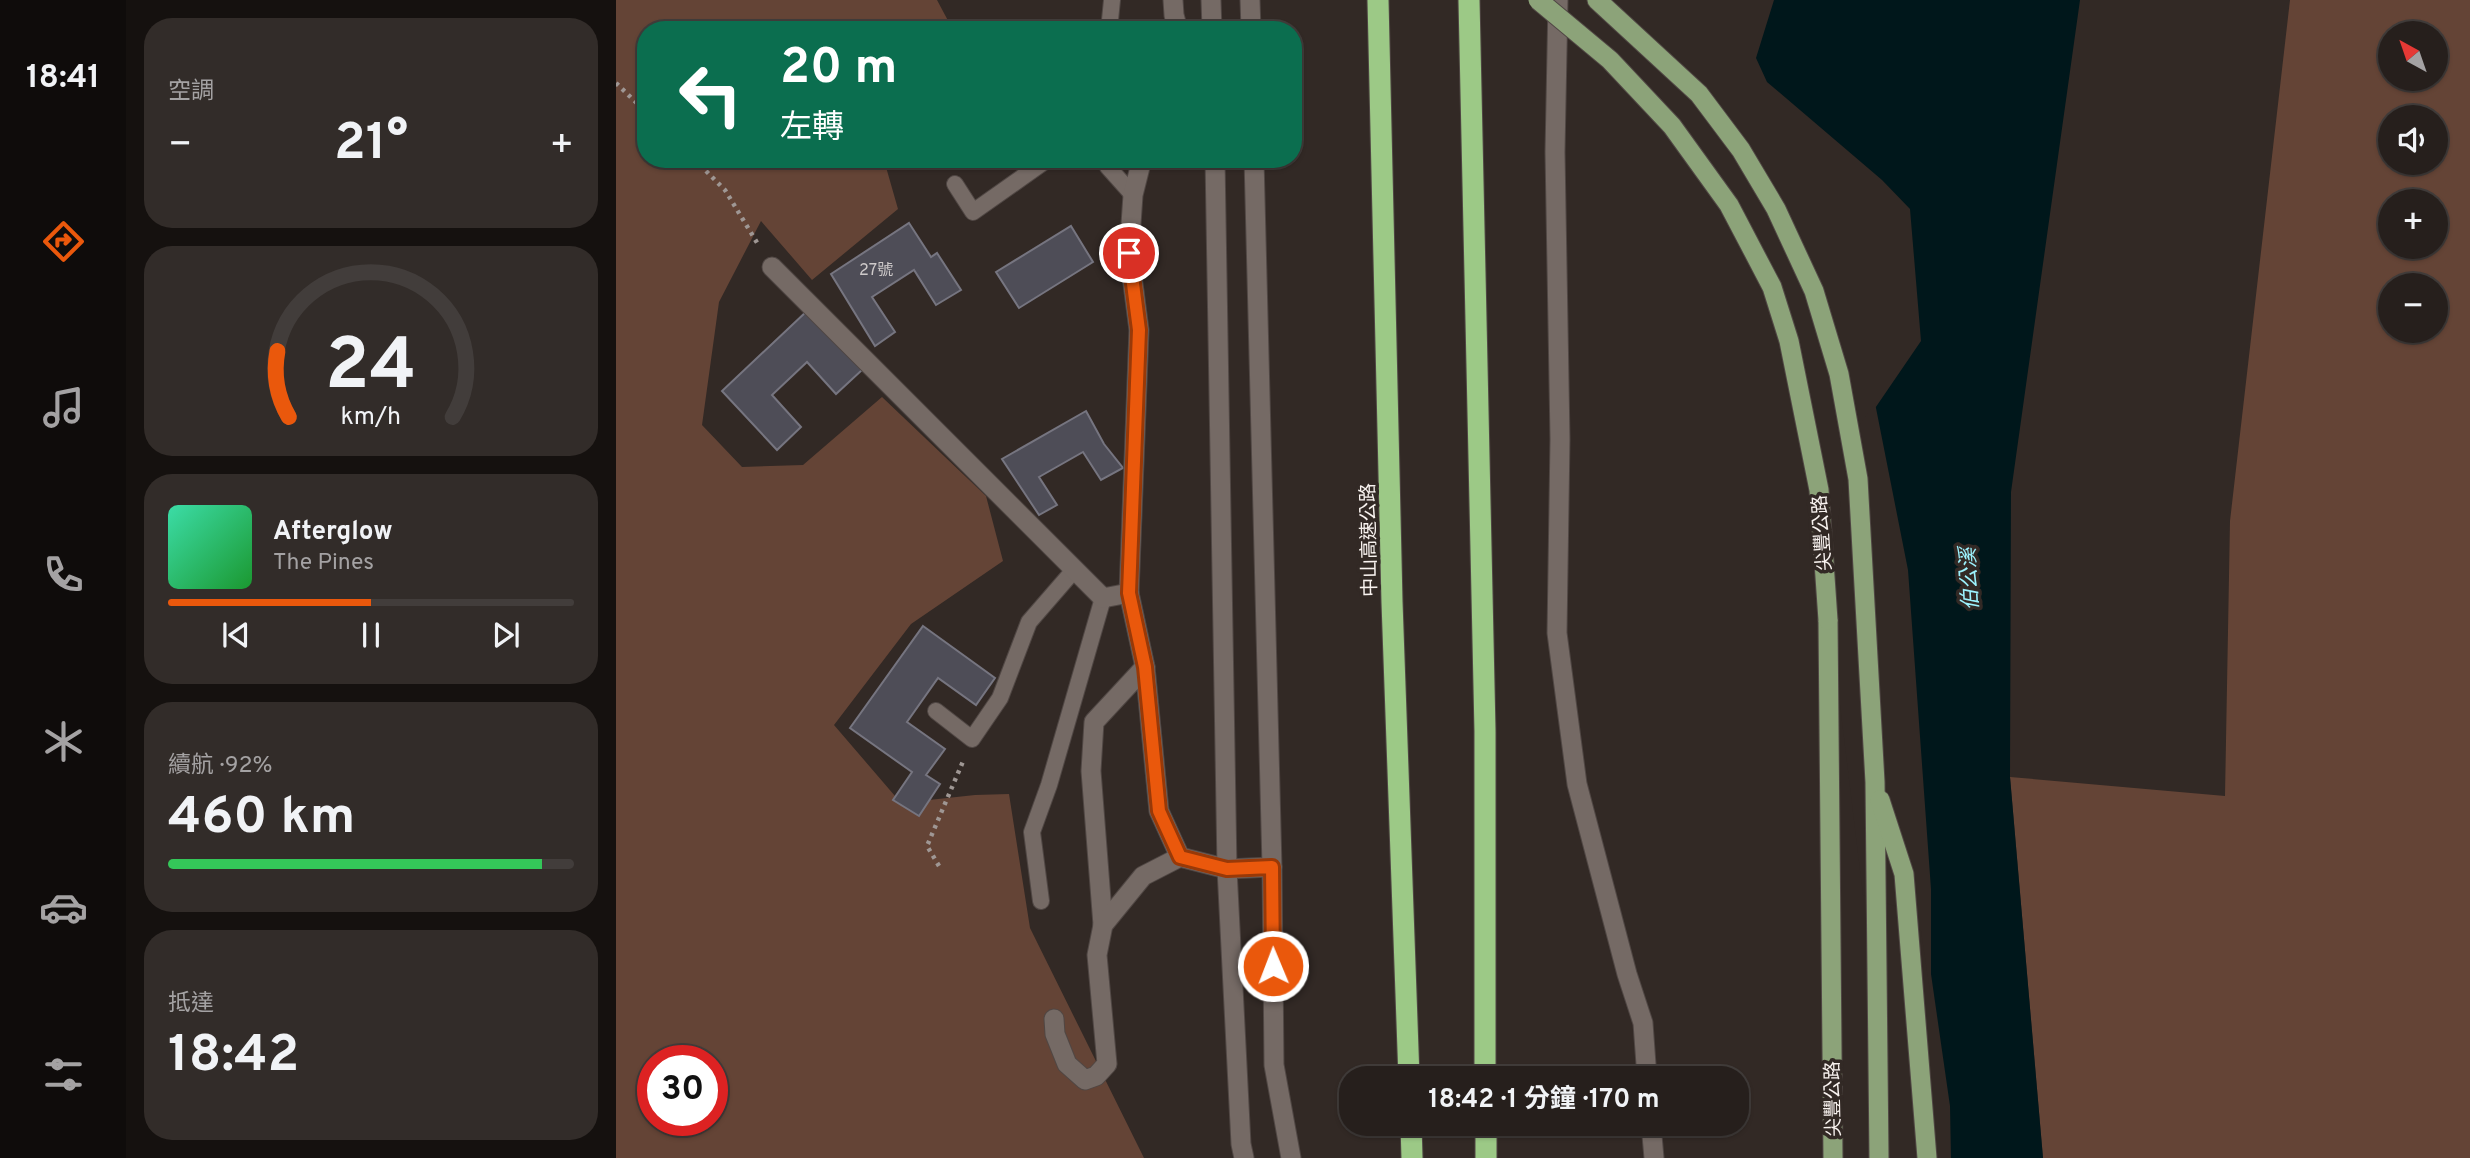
<!DOCTYPE html>
<html lang="zh-TW">
<head>
<meta charset="utf-8">
<style>
  body { margin:0; font-family:Overpass,"Noto Sans TC",sans-serif; background:#322c29; color:#f1f3f6; height:100vh; display:flex; flex-direction:column; font-size:26px; white-space:nowrap }
  * { box-sizing:border-box; margin:0 }
  p { font-size:23px; color:#a4a2a3 }
  .icon { flex:none; width:38px; height:38px; fill:none; stroke:currentColor; stroke-width:2; stroke-linecap:round; stroke-linejoin:round }
  .map { position:relative; flex:1; overflow:hidden }
  .details { display:flex; flex-direction:column; gap:18px; padding:18px; background:#15110f; width:490px }
  .details>* { flex:none }
  .top-card { position:absolute; left:21px; top:21px; width:665px; height:147px; border-radius:28px; box-shadow:0 2px 5px #0004,0 0 0 2px #423d3b; background:#0b6e4f; color:#fff; overflow:hidden }
  .needle { width:46px; rotate:320deg }
  .fabs { position:absolute; left:1762px; top:21px; display:grid; gap:14px }
  .fabs a { display:grid; place-items:center; width:70px; height:70px; border-radius:50%; background:#261f1c; box-shadow:0 2px 5px #0004,0 0 0 2px #423d3b; font-size:35px }
  .speed { position:absolute; left:21px; top:1045px; display:flex; gap:14px; font-size:35px; font-weight:700; text-align:center }
  .speed>* { display:grid; place-content:center; width:91px; height:91px; border-radius:50%; background:#261f1c; box-shadow:0 2px 5px #0004,0 0 0 2px #423d3b; line-height:1 }
  .speed .limit { border:10px solid #d22; background:#fff; color:#111 }
  .pin { position:absolute; display:grid; place-items:center; width:60px; height:60px; color:#fff; margin:-30px; border:4px solid #fff; border-radius:50%; box-shadow:0 2px 7px #0007 }
  .me { position:absolute; width:77px; margin:-38px; rotate:359deg; stroke-linejoin:round; filter:drop-shadow(0 0 5px #0008) }
  .turn { display:flex; align-items:center; gap:24px; height:147px; padding:0 28px; font-size:32px }
  .turn .icon { width:91px; height:91px; stroke-width:2.5 }
  .turn b { display:block; font-size:49px; line-height:60px }
  .big { font-size:52px; font-weight:700; line-height:1.1 }
  .details .tile { flex:1; display:flex; flex-direction:column; justify-content:center; gap:10px; min-width:0; padding:0 24px; border-radius:28px; background:#322c29 }
  .details .dial { align-items:center; gap:0 }
  .dial svg { height:182px; overflow:visible; fill:none; stroke:#423d3b; stroke-width:7; stroke-linecap:round; text-anchor:middle }
  .dial text { fill:#f1f3f6; stroke:none }
  .song { display:flex; align-items:center; gap:21px }
  .cover { width:84px; height:84px; border-radius:10px; background:linear-gradient(135deg,hsl(160 70% 55%),hsl(130 70% 35%)) }
  .played { height:7px; border-radius:4px; background:linear-gradient(90deg,#ea580c 50%,#423d3b 50%) }
  .keys { display:flex; justify-content:space-around; direction:ltr }
  .heat { display:flex; justify-content:space-between; align-items:center; font-size:38px; direction:ltr }
  .charge { height:10px; border-radius:5px; background:linear-gradient(90deg,#34c759 92%,#423d3b 0) }
  .trip { position:absolute; left:723px; top:1066px; width:410px; height:70px; border-radius:28px; background:#261f1c; box-shadow:0 2px 5px #0004,0 0 0 2px #423d3b; font-weight:700; line-height:70px; text-align:center }
  main { display:flex; flex:1; min-height:0 }
  .tabs { display:flex; flex-direction:column; width:126px; justify-content:space-around; align-items:center; background:#0f0c0b; color:#a4a2a3 }
  .tabs .icon { width:49px; height:49px }
  .tabs .on { color:#ea580c }
  .tabs b { font-size:32px; color:#f1f3f6 }
  .map>svg:first-child { display:block }
  .green { fill:#644436; fill-rule:evenodd }
  .water { fill:#00171b }
  .pier { fill:#322925 }
  .building { fill:#4e4d57; stroke:#767580; stroke-width:2 }
  .lines { fill:none; stroke-linecap:round; stroke-linejoin:round }
  .service-casing { stroke:#504744; stroke-width:18 }
  .minor-casing { stroke:#504744; stroke-width:21 }
  .primary-casing { stroke:#504744; stroke-width:21 }
  .motorway-casing { stroke:#504744; stroke-width:23 }
  .path { stroke:#9f9794; stroke-width:4.5; stroke-dasharray:3.5 5; stroke-linecap:butt }
  .service { stroke:#756a65; stroke-width:16 }
  .minor { stroke:#756a65; stroke-width:19 }
  .primary { stroke:#8ca379; stroke-width:19 }
  .motorway { stroke:#9cc986; stroke-width:21 }
  .primary-bridge-casing { stroke:#504744; stroke-width:21; stroke-linecap:butt }
  .primary-bridge { stroke:#8ca379; stroke-width:19 }
  .route-casing { stroke:#983908; stroke-width:18 }
  .route { stroke:#ea580c; stroke-width:12 }
  .labels { text-anchor:middle; stroke-width:7; stroke-linejoin:round; paint-order:stroke }
  .number-label { font-size:16px; fill:#cecaca }
  .street-label { font-size:19px; fill:#f9f3f0; stroke:#322925 }
  .water-label { font-size:21px; font-style:italic; fill:#9cf2fd; stroke:#322925 }
</style>
</head>
<body>
<main>
<nav class="tabs">
<b>18:41</b>
<svg class="icon on" aria-label="directions" viewBox="0 0 24 24"><path d="M12 3l9 9-9 9-9-9zM9 14v-3h6M13 9l2 2-2 2"/></svg>
<svg class="icon" aria-label="music" viewBox="0 0 24 24"><path d="M9 18V5l10-2v13"/><circle cx="6" cy="18" r="3"/><circle cx="16" cy="16" r="3"/></svg>
<svg class="icon" aria-label="phone" viewBox="0 0 24 24"><path d="M5 4h4l2 5-3 2q2 4 5 5l2-3 5 2v4C11 20 4 13 5 4z"/></svg>
<svg class="icon" aria-label="climate" viewBox="0 0 24 24"><path d="M12 3v18M4 7l16 10M4 17L20 7"/></svg>
<svg class="icon" aria-label="car" viewBox="0 0 24 24"><path d="M5 17H2v-5l4-1 3-4h7l3 4 3 1v5h-3M9 17h6M6 11h13"/><circle cx="7" cy="17" r="2"/><circle cx="17" cy="17" r="2"/></svg>
<svg class="icon" aria-label="filters" viewBox="0 0 24 24"><path d="M4 7h16M4 17h16"/><circle cx="9" cy="7" r="2"/><circle cx="15" cy="17" r="2"/></svg>
</nav>
<section class="details">
<div class="tile"><p>空調</p>
<div class="heat"><a>−</a><b class="big">21°</b><a>+</a></div>
</div>
<div class="tile dial"><svg viewBox="0 0 100 80">
<path d="M14 69A42 42 0 1 1 86 69"/>
<path d="M14 69A42 42 0 0 1 9 40" stroke="#ea580c"/>
<text x="50" y="56" font-size="32" font-weight="700">24</text>
<text x="50" y="72" font-size="11">km/h</text>
</svg></div>
<div class="tile">
<div class="song"><i class="cover"></i><div><b>Afterglow</b><p>The Pines</p></div></div>
<div class="played"></div>
<div class="keys"><svg class="icon" aria-label="previous" viewBox="0 0 24 24"><path d="M18 5L8 12l10 7zM5 5v14"/></svg><svg class="icon" aria-label="pause" viewBox="0 0 24 24"><path d="M8 5v14M16 5v14"/></svg><svg class="icon" aria-label="next" viewBox="0 0 24 24"><path d="M6 5l10 7-10 7zM19 5v14"/></svg></div>
</div>
<div class="tile"><p>續航 · 92%</p><b class="big">460 km</b><div class="charge"></div></div>
<div class="tile"><p>抵達</p><b class="big">18:42</b></div>
</section>
<div class="map">
<svg width="1854" height="1158" viewBox="0 0 1854 1158">
  <rect width="100%" height="100%" fill="#322925"/>
  <g class="green">
    <path d="M0,0H321L337,30H30V159H278L270,167L282,209L196,280L145,221L103,302L86,425L126,467L187,465L266,397L370,496L387,561L295,624L218,725L285,803L359,795L393,794L414,928L528,1158H0ZM37,1060H96V1120H37Z"/>
    <path d="M1674,0H1854V1158H1427L1394,777L1609,796L1614,521ZM1774,33H1820V79H1774ZM1774,117H1820V163H1774ZM1774,201H1820V247H1774ZM1774,285H1820V331H1774Z"/>
  </g>
  <path class="water" d="M1158,0H1464L1395,492L1394,777L1427,1158H1335L1334,1106L1238,439L1305,341L1294,209L1266,180L1151,82L1140,58Z"/>
  <path class="pier" d="M1259,403L1292,570L1315,889V998L1305,931L1281,907L1247,895L1211,597L1234,438Z"/>
  <g class="building">
    <path d="M293,223L315,257L321,253L345,290L320,305L298,270L256,297L279,332L259,346L215,274Z"/>
    <path d="M455,226L477,262L403,308L380,272Z"/>
    <path d="M191,311L246,370L220,394L191,362L156,395L185,427L161,450L106,391Z"/>
    <path d="M470,411L488,444L507,468L485,480L467,452L423,477L441,505L423,515L386,459Z"/>
    <path d="M307,626L379,678L360,705L322,678L291,722L329,749L310,775L324,784L303,816L277,800L296,772L234,728Z"/>
  </g>
  <g class="lines">
    <g class="service-casing">
      <g id="service">
        <path d="M493,30L496,0"/>
        <path d="M490,159L492,167L517,195"/>
        <path d="M339,184L357,212L432,159"/>
        <path d="M320,711L356,739L384,698L413,622L459,569"/>
        <path d="M425,901L416,832L433,785L487,598"/>
      </g>
    </g>
    <g class="minor-casing">
      <g id="minor">
        <path d="M557,0L558,15L562,30"/>
        <path d="M595,0L596,30"/>
        <path d="M634,0L635,30"/>
        <path d="M942,0L939,152L944,439L941,633L961,784L1011,974L1027,1023L1031,1078"/>
        <path d="M526,159L517,195L513,253L523,330L513,593L529,667L543,811L564,857L611,869L656,867"/>
        <path d="M599,159L611,869L625,1144L628,1158"/>
        <path d="M638,159L656,867L658,1065L675,1158"/>
        <path d="M156,267L487,598L513,593"/>
        <path d="M487,925L475,771L478,722L529,667"/>
        <path d="M438,1019L439,1034L451,1064L469,1080L480,1076L491,1064L481,955L487,925L527,876L564,857"/>
        <path d="M1035,1124L1038,1158"/>
      </g>
    </g>
    <g class="primary-casing">
      <g id="primary">
        <path d="M981,0L1083,94L1125,150L1160,209L1198,291L1223,374L1242,479L1259,782L1263,1158"/>
        <path d="M1212,620L1217,1158"/>
        <path d="M1264,800L1288,874L1311,1158"/>
      </g>
    </g>
    <g class="motorway-casing">
      <g id="motorway">
        <path d="M762,0L776,602L793,1078"/>
        <path d="M853,0L869,731V1078"/>
        <path d="M795,1124L796,1158"/>
        <path d="M870,1124V1158"/>
      </g>
    </g>
    <g class="path">
      <path d="M0,83L30,112"/>
      <path d="M78,159L109,190L143,246"/>
      <path d="M323,866L311,846L348,759"/>
    </g>
    <use href="#service" class="service"/>
    <use href="#minor" class="minor"/>
    <use href="#primary" class="primary"/>
    <use href="#motorway" class="motorway"/>
    <g class="primary-bridge-casing">
      <path id="primary-bridge" d="M922,0L994,60L1056,126L1113,205L1156,287L1173,341L1203,490L1212,620"/>
    </g>
    <use href="#primary-bridge" class="primary-bridge"/>
  </g>
  <g class="lines">
    <g class="route-casing">
      <path id="route" d="M513,253L523,330L513,593L529,667L543,811L564,857L611,869L656,867L657,966"/>
    </g>
    <use href="#route" class="route"/>
  </g>
  <g class="labels">
    <g class="number-label">
      <text x="260" y="275">27號</text>
    </g>
    <g class="street-label">
      <text transform="translate(1205 533) rotate(-94)" y="7">尖豐公路</text>
      <text transform="translate(752 540) rotate(-91)" y="7">中山高速公路</text>
      <text transform="translate(1216 1099) rotate(-91)" y="7">尖豐公路</text>
    </g>
    <g class="water-label">
      <text transform="translate(1353 579) rotate(-93)" y="7">伯公溪</text>
    </g>
  </g>
</svg>
<div class="fabs">
<a><svg class="needle" viewBox="-14 -14 28 28"><path d="M0-13l5 13h-10z" fill="#e53935"/><path d="M0 13l5-13h-10z" fill="#a4a2a3"/></svg></a>
<a><svg class="icon" aria-label="sound" viewBox="0 0 24 24"><path d="M4 9h4l5-4v14l-5-4H4zM17 9q2 3 0 6"/></svg></a>
<a>+</a>
<a>−</a>
</div>
<div class="speed"><div class="limit">30</div></div>
<div class="pin" style="left:513px;top:253px;background:#d93025"><svg class="icon" aria-label="arrive" viewBox="0 0 24 24"><path d="M6 21V4h12l-3 4 3 4H6"/></svg></div>
<svg class="me" style="left:657px;top:966px" viewBox="-20 -20 40 40"><circle r="17" fill="#ea580c" stroke="#fff" stroke-width="3"/><path d="M0-11L8 9 0 5-8 9z" fill="#fff"/></svg>
<div class="trip">18:42 · 1 分鐘 · 170 m</div>
<div class="top-card">
<div class="turn"><svg class="icon" aria-label="left" viewBox="0 0 24 24"><path d="M17 20v-9H6M10 6l-5 5 5 5"/></svg><div><b>20 m</b>左轉</div></div>
</div>
</div>
</main>
</body>
</html>
